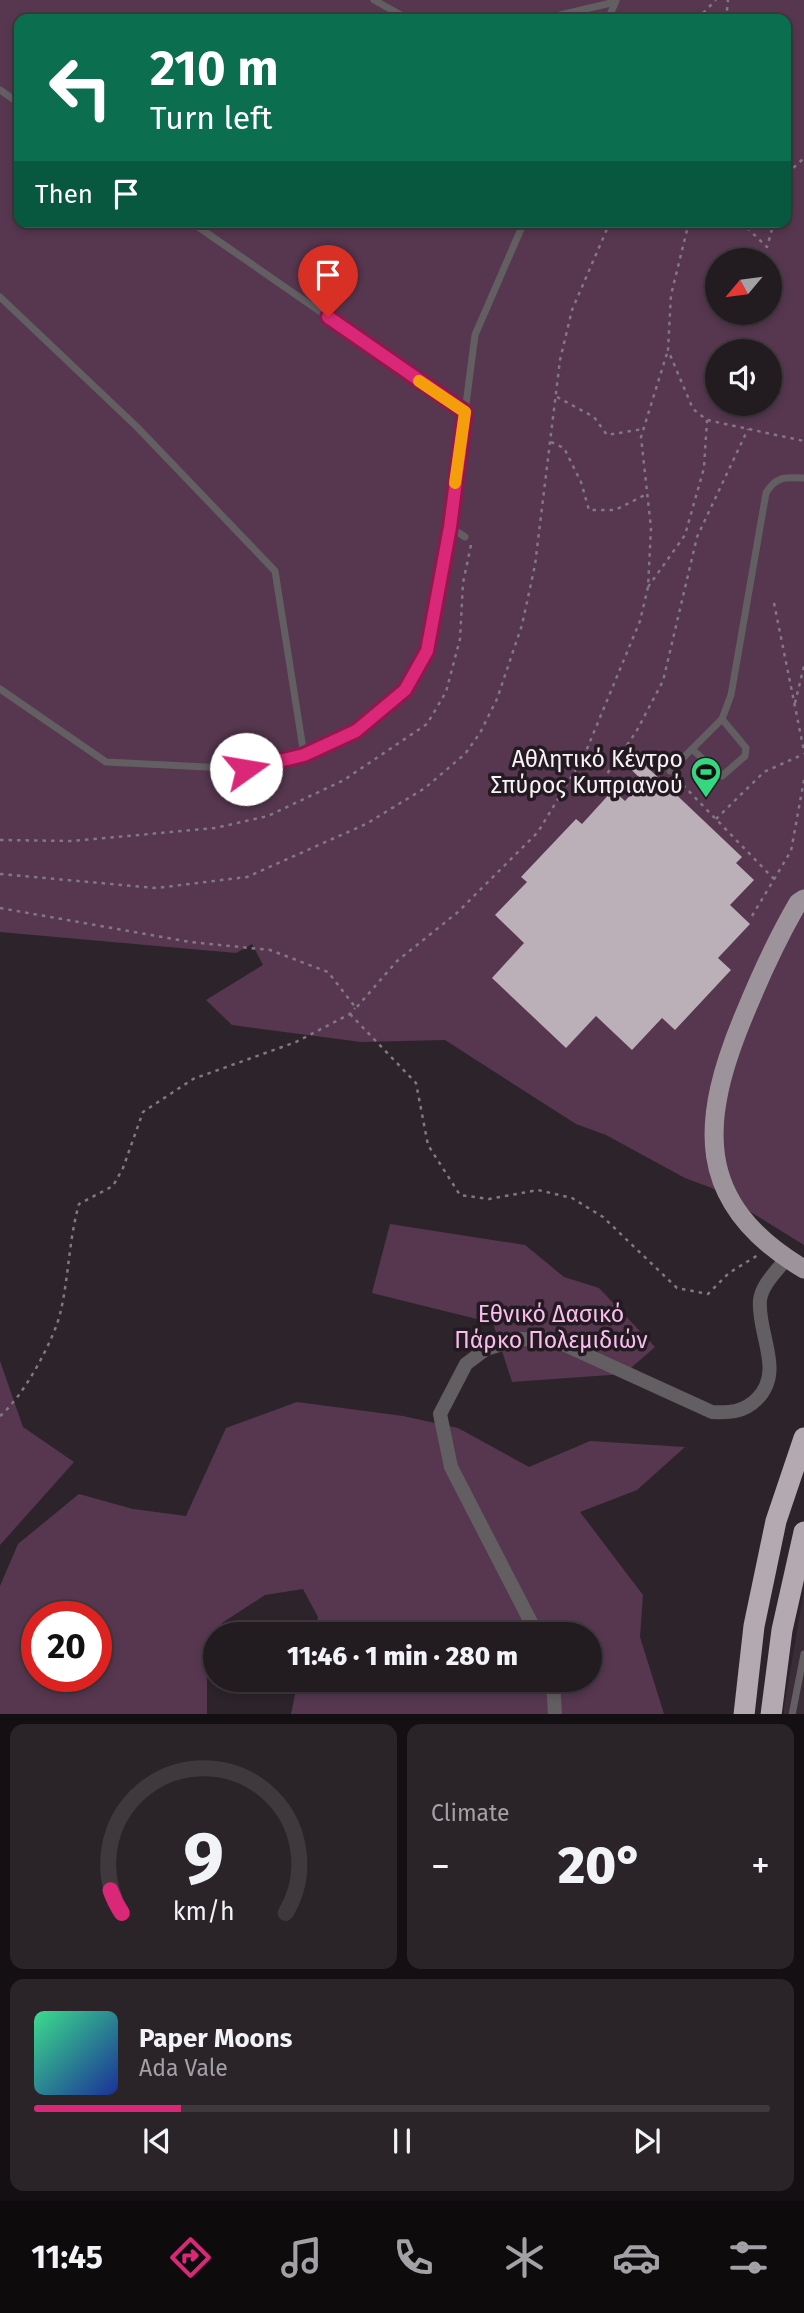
<!DOCTYPE html>
<html lang="en">
<head>
<meta charset="utf-8">
<style>
  body { margin:0; font-family:"Fira Sans",sans-serif; background:#2a2429; color:#f1f3f6; height:100vh; display:flex; flex-direction:column; font-size:26px; white-space:nowrap }
  * { box-sizing:border-box; margin:0 }
  p { font-size:23px; color:#a2a1a5 }
  .icon { flex:none; width:38px; height:38px; fill:none; stroke:currentColor; stroke-width:2; stroke-linecap:round; stroke-linejoin:round }
  .map { position:relative; height:1714px; overflow:hidden }
  .drawer { display:flex; flex-direction:column; gap:10px; padding:10px; background:#130f12; flex:1 }
  .drawer>* { flex:none }
  .guide { position:absolute; left:14px; top:14px; width:777px; height:214px; border-radius:14px; box-shadow:0 4px 10px #0003,0 0 0 2px #3f393e; background:#0b6e4f; color:#fff; overflow:hidden }
  .needle { width:46px; rotate:241deg }
  .fabs { position:absolute; left:705px; top:248px; display:grid; gap:14px }
  .fabs a { display:grid; place-items:center; width:77px; height:77px; border-radius:50%; background:#221b20; box-shadow:0 4px 10px #0003,0 0 0 2px #3f393e; font-size:35px }
  .speed { position:absolute; left:21px; top:1601px; display:flex; gap:14px; font-size:35px; font-weight:700; text-align:center }
  .speed>* { display:grid; place-content:center; width:91px; height:91px; border-radius:50%; background:#221b20; box-shadow:0 4px 10px #0003,0 0 0 2px #3f393e; line-height:1 }
  .speed .limit { border:10px solid #d22; background:#fff; color:#111 }
  .pin { position:absolute; display:grid; place-items:center; width:60px; height:60px; color:#fff; margin:-72px -30px; border-radius:50% 50% 50% 0; rotate:-45deg; box-shadow:0 0 7px #0007 }
  .pin .icon { rotate:45deg }
  .me { position:absolute; width:77px; margin:-38px; rotate:77deg; stroke-linejoin:round; filter:drop-shadow(0 0 5px #0008) }
  .turn { display:flex; align-items:center; gap:24px; height:147px; padding:0 21px; font-size:32px }
  .turn .icon { width:91px; height:91px; stroke-width:2.5 }
  .turn b { display:block; font-size:49px; line-height:60px }
  .then { display:flex; align-items:center; height:66px; padding:0 21px; background:#0003; gap:14px; font-size:26px }
  .big { font-size:52px; font-weight:800; line-height:1.1 }
  .drawer .widget { flex:1; display:flex; flex-direction:column; justify-content:center; gap:10px; min-width:0; padding:0 24px; border-radius:14px; background:#2a2429 }
  .drawer .dial { align-items:center; gap:0 }
  .dial svg { height:182px; overflow:visible; fill:none; stroke:#3f393e; stroke-width:7; stroke-linecap:round; text-anchor:middle }
  .dial text { fill:#f1f3f6; stroke:none }
  .song { display:flex; align-items:center; gap:21px }
  .cover { width:84px; height:84px; border-radius:10px; background:linear-gradient(135deg,hsl(150 70% 55%),hsl(230 70% 35%)) }
  .played { height:7px; border-radius:4px; background:linear-gradient(90deg,#db2777 20%,#3f393e 20%) }
  .keys { display:flex; justify-content:space-around; direction:ltr }
  .heat { display:flex; justify-content:space-between; align-items:center; font-size:38px; direction:ltr }
  .drawer .tiles { flex:1; display:grid; gap:10px; grid-template-columns:1fr 1fr }
  .widget:last-child { grid-column:span 2 }
  .trip { position:absolute; left:203px; top:1622px; width:399px; height:70px; border-radius:35px; background:#221b20; box-shadow:0 4px 10px #0003,0 0 0 2px #3f393e; font-weight:800; line-height:70px; text-align:center }
  .tab-bar { display:flex; height:112px; justify-content:space-around; align-items:center; background:#0e0b0d; color:#a2a1a5 }
  .tab-bar .icon { width:49px; height:49px }
  .tab-bar .current { color:#db2777 }
  .tab-bar b { font-size:32px; color:#f1f3f6 }
  .map>svg:first-child { display:block }
  .built { fill:#3b2d38 }
  .green { fill:#56374f; fill-rule:evenodd }
  .building { fill:#bbafb8 }
  .lines { fill:none; stroke-linecap:round; stroke-linejoin:round }
  .path { stroke:#817980; stroke-width:2.5; stroke-dasharray:3.5 5; stroke-linecap:butt }
  .service { stroke:#625e61; stroke-width:7 }
  .minor { stroke:#625e61; stroke-width:14 }
  .primary { stroke:#9d949b; stroke-width:19 }
  .motorway { stroke:#b4a9b1; stroke-width:21 }
  .route-casing { stroke:#8e194d; stroke-width:18 }
  .route { stroke:#db2777; stroke-width:12 }
  .slow { stroke:#f59e0b; stroke-width:12 }
  .labels { text-anchor:middle; stroke-width:7; stroke-linejoin:round; paint-order:stroke }
  .poi-label { font-size:23px; fill:#f8f2f7; stroke:#231b21; text-anchor:end }
  .park-label { font-size:23px; fill:#fbbded; stroke:#231b21 }
</style>
</head>
<body>
<div class="map">
<svg width="804" height="1715" viewBox="0 0 804 1715">
  <rect width="100%" height="100%" fill="#2d242b"/>
  <path class="built" d="M804,1590V1714L784,1715V1708Z"/>
  <g class="green">
    <path d="M0,0H804V1245L712,1188L685,1178L606,1135L576,1124L445,1040L361,1042L232,1025L206,1000L263,965L252,944L236,953L0,932ZM19,19H786V222H19ZM718,261H770V313H718ZM718,352H770V404H718Z"/>
    <path d="M390,1224L525,1245L564,1277L599,1288L655,1347L624,1374L512,1382L493,1323L372,1293Z"/>
    <path d="M0,1361L23,1427L74,1462L0,1545Z"/>
    <path d="M297,1402L403,1416L458,1428L529,1467L590,1441L685,1447L637,1490L580,1512L643,1595L640,1637L664,1714H291L298,1680H590V1634H313L318,1617L303,1589L265,1595L222,1623L207,1657V1714L0,1715V1586L18,1544L79,1494L133,1509L186,1516L226,1428ZM37,1617H96V1676H37Z"/>
  </g>
  <path class="building" d="M626,747L742,857L736,863L754,880L730,905L750,924L718,958L731,970L675,1030L662,1018L632,1050L596,1016L566,1048L492,978L524,943L495,915L527,882L521,877L576,819L582,824L613,790L625,801L643,781L617,756Z"/>
  <g class="lines">
    <g class="path">
      <path d="M697,19L716,0"/>
      <path d="M726,19L728,0"/>
      <path d="M786,200L790,171L804,158"/>
      <path d="M689,222L671,295L668,350L693,409L707,420L804,441"/>
      <path d="M741,222L767,247L774,222"/>
      <path d="M557,397L594,417L607,435L643,429"/>
      <path d="M551,442L564,448L581,482L589,510H615L647,494"/>
      <path d="M648,587L685,535L704,468L707,420"/>
      <path d="M774,603L804,751"/>
      <path d="M795,703L804,666"/>
      <path d="M677,779L774,879"/>
      <path d="M593,794L636,732L663,681L697,537L748,429"/>
      <path d="M716,819L764,772L804,754"/>
      <path d="M0,840L72,841L215,828L268,816L344,780L427,724L446,692L460,639L463,583L471,545"/>
      <path d="M0,874L156,888L247,877L366,824L425,788L465,754L480,733L497,699L522,625L535,565L560,360L572,310L610,222"/>
      <path d="M0,908L190,942L270,950L328,972L356,1008L397,961L458,912L538,832L584,756L640,621L648,587L651,528L641,437L668,350"/>
      <path d="M752,916L791,851L804,780"/>
      <path d="M350,1014L416,1083L428,1145L460,1195L489,1199L538,1190L572,1198L603,1217L677,1288L708,1294L729,1273L758,1255"/>
      <path d="M0,1416C23,1397 55,1339 61,1310C69,1274 69,1239 79,1204L113,1186L123,1168L143,1112L193,1079L296,1042L350,1014L355,1008"/>
    </g>
    <g class="service">
      <path d="M374,0L408,19"/>
      <path d="M543,19L615,2"/>
      <path d="M608,19L616,1"/>
      <path d="M0,90L19,103"/>
      <path d="M191,222L465,412"/>
      <path d="M0,297L137,427L275,571L304,755C352,733 411,704 427,649C439,610 442,567 450,527"/>
      <path d="M465,537L450,527L475,335L524,222"/>
      <path d="M0,689L106,762L246,769L304,755"/>
      <path d="M693,750L722,776L745,756L746,748L722,719"/>
      <path d="M670,771L722,719L731,695L766,493C776,476 786,477 804,478"/>
      <path d="M792,1715L804,1654"/>
    </g>
    <g class="minor">
      <path d="M537,1634L451,1467L440,1414L466,1364L486,1349L519,1339L554,1340L712,1412C730,1413 744,1412 757,1399C785,1371 757,1334 760,1300C762,1284 777,1271 786,1259"/>
      <path d="M553,1680L555,1715"/>
    </g>
    <path class="primary" d="M804,899L798,903C777,939 761,974 745,1013C700,1120 692,1203 804,1269"/>
    <g class="motorway">
      <path d="M744,1715L754,1626L776,1521L804,1438"/>
      <path d="M771,1715L782,1630L804,1532"/>
    </g>
  </g>
  <g class="lines">
    <g class="route-casing">
      <path id="route" d="M246,769L304,755L356,731L405,690L427,651L450,527L465,412L328,317"/>
    </g>
    <use href="#route" class="route"/>
    <path class="slow" d="M419,381L465,412L455,483"/>
  </g>
  <defs>
    <g id="stadium-pin" transform="scale(1.575)"><path d="M0 17L-7.5 6A9.5 9.5 0 1 1 7.5 6Z" fill="#33d881" stroke="#231b21"/><path d="M0-5a6.5 5 0 1 0 0 10a6.5 5 0 1 0 0-10ZM-3.5-1.8h7v3.6h-7Z" fill="#111"/></g>
  </defs>
  <g fill-rule="evenodd">
    <use href="#stadium-pin" x="706" y="772"/>
  </g>
  <g class="labels">
    <g class="poi-label">
      <text x="683" y="767">Αθλητικό Κέντρο<tspan x="683" dy="26">Σπύρος Κυπριανού</tspan></text>
    </g>
    <g class="park-label">
      <text x="551" y="1322">Εθνικό Δασικό<tspan x="551" dy="26">Πάρκο Πολεμιδιών</tspan></text>
    </g>
  </g>
</svg>
<div class="fabs">
<a><svg class="needle" viewBox="-14 -14 28 28"><path d="M0-13l5 13h-10z" fill="#e53935"/><path d="M0 13l5-13h-10z" fill="#a2a1a5"/></svg></a>
<a><svg class="icon" aria-label="sound" viewBox="0 0 24 24"><path d="M4 9h4l5-4v14l-5-4H4zM17 9q2 3 0 6"/></svg></a>
</div>
<div class="speed"><div class="limit">20</div></div>
<div class="pin" style="left:328px;top:317px;background:#d93025"><svg class="icon" aria-label="arrive" viewBox="0 0 24 24"><path d="M6 21V4h12l-3 4 3 4H6"/></svg></div>
<svg class="me" style="left:246px;top:769px" viewBox="-20 -20 40 40"><circle r="19" fill="#fff"/><path d="M0-13L10 11 0 6-10 11z" fill="#db2777"/></svg>
<div class="trip">11:46 · 1 min · 280 m</div>
<div class="guide">
<div class="turn"><svg class="icon" aria-label="left" viewBox="0 0 24 24"><path d="M17 20v-9H6M10 6l-5 5 5 5"/></svg><div><b>210 m</b>Turn left</div></div>
<div class="then">Then<svg class="icon" aria-label="arrive" viewBox="0 0 24 24"><path d="M6 21V4h12l-3 4 3 4H6"/></svg></div>
</div>
</div>
<section class="drawer">
<div class="tiles">
<div class="widget dial"><svg viewBox="0 0 100 80">
<path d="M14 69A42 42 0 1 1 86 69"/>
<path d="M14 69A42 42 0 0 1 9 59" stroke="#db2777"/>
<text x="50" y="56" font-size="32" font-weight="700">9</text>
<text x="50" y="72" font-size="11">km/h</text>
</svg></div>
<div class="widget"><p>Climate</p>
<div class="heat"><a>−</a><b class="big">20°</b><a>+</a></div>
</div>
<div class="widget">
<div class="song"><i class="cover"></i><div><b>Paper Moons</b><p>Ada Vale</p></div></div>
<div class="played"></div>
<div class="keys"><svg class="icon" aria-label="previous" viewBox="0 0 24 24"><path d="M18 5L8 12l10 7zM5 5v14"/></svg><svg class="icon" aria-label="pause" viewBox="0 0 24 24"><path d="M8 5v14M16 5v14"/></svg><svg class="icon" aria-label="next" viewBox="0 0 24 24"><path d="M6 5l10 7-10 7zM19 5v14"/></svg></div>
</div>
</div>
</section>
<nav class="tab-bar">
<b>11:45</b>
<svg class="icon current" aria-label="directions" viewBox="0 0 24 24"><path d="M12 3l9 9-9 9-9-9zM9 14v-3h6M13 9l2 2-2 2"/></svg>
<svg class="icon" aria-label="music" viewBox="0 0 24 24"><path d="M9 18V5l10-2v13"/><circle cx="6" cy="18" r="3"/><circle cx="16" cy="16" r="3"/></svg>
<svg class="icon" aria-label="phone" viewBox="0 0 24 24"><path d="M5 4h4l2 5-3 2q2 4 5 5l2-3 5 2v4C11 20 4 13 5 4z"/></svg>
<svg class="icon" aria-label="climate" viewBox="0 0 24 24"><path d="M12 3v18M4 7l16 10M4 17L20 7"/></svg>
<svg class="icon" aria-label="car" viewBox="0 0 24 24"><path d="M5 17H2v-5l4-1 3-4h7l3 4 3 1v5h-3M9 17h6M6 11h13"/><circle cx="7" cy="17" r="2"/><circle cx="17" cy="17" r="2"/></svg>
<svg class="icon" aria-label="filters" viewBox="0 0 24 24"><path d="M4 7h16M4 17h16"/><circle cx="9" cy="7" r="2"/><circle cx="15" cy="17" r="2"/></svg>
</nav>
</body>
</html>
